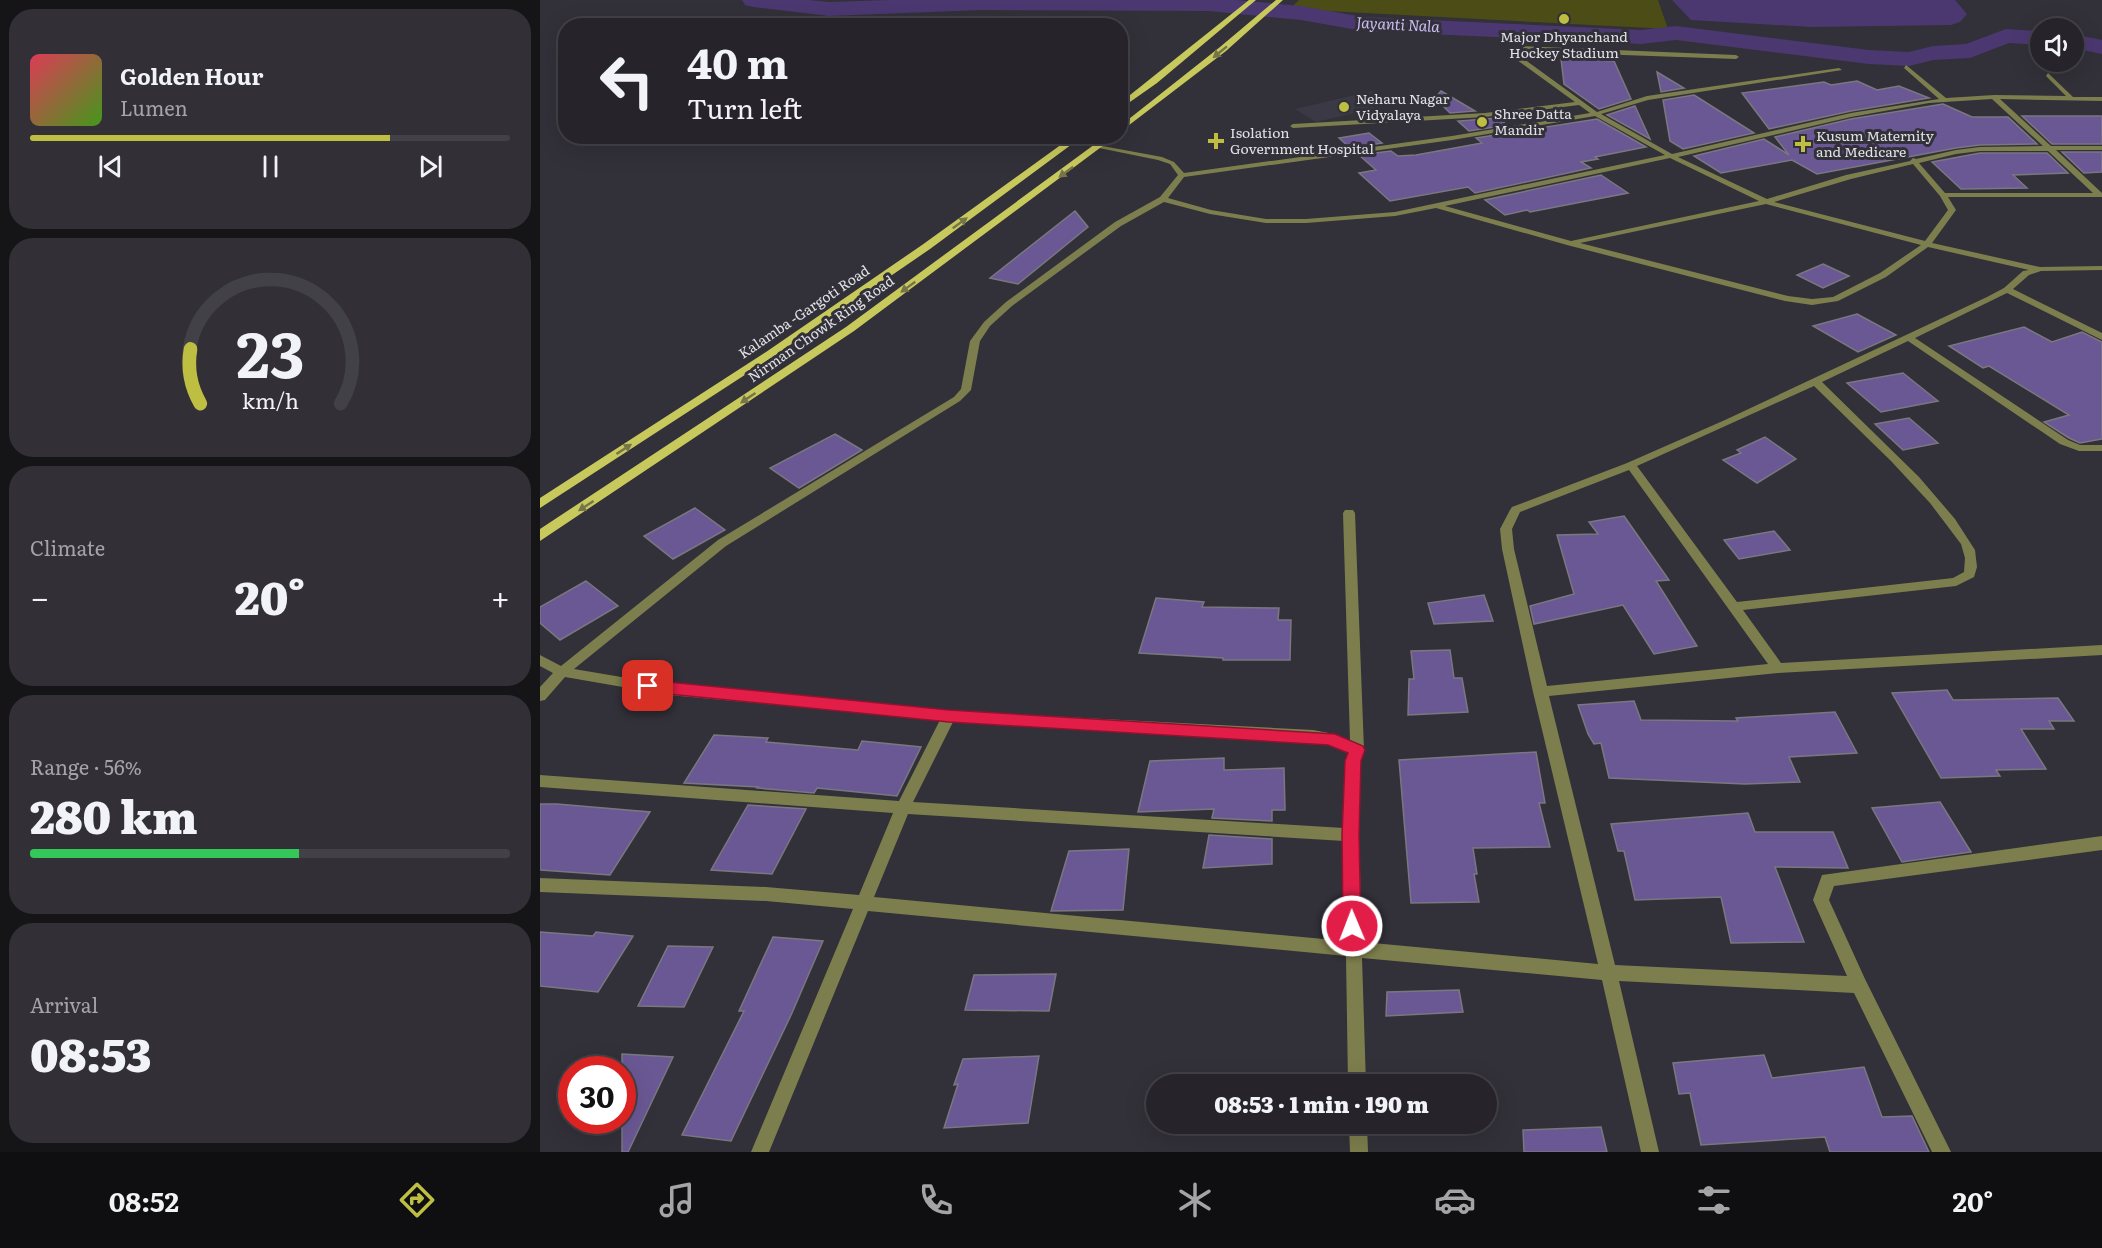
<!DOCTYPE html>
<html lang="en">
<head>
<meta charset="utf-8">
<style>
  body { margin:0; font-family:Literata,serif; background:#323036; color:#f1f3f6; height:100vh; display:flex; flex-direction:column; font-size:22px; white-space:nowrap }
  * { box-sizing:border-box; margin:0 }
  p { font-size:20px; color:#a4a4a8 }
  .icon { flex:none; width:33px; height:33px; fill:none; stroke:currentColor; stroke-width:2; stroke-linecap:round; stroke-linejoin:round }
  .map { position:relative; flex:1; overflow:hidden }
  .details { display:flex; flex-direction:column; gap:9px; padding:9px; background:#151417; width:540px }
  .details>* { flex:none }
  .top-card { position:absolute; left:18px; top:18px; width:570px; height:126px; border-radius:24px; box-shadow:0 6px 24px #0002,0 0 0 2px #424147; background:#26242a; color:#f1f3f6; overflow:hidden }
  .controls { position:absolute; left:1490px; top:18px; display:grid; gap:12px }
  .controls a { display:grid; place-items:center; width:54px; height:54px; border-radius:50%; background:#26242a; box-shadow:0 6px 24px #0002,0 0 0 2px #424147; font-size:30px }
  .speed { position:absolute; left:18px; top:1056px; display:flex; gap:12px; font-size:30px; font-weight:700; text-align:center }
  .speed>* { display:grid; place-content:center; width:78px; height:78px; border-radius:50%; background:#26242a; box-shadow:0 6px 24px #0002,0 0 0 2px #424147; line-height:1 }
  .speed .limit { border:9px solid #d22; background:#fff; color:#111 }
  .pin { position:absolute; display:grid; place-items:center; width:51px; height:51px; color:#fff; margin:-26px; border-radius:12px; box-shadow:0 3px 9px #0006 }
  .me { position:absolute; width:66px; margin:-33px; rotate:359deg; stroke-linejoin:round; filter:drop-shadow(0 0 4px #0008) }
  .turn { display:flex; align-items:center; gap:21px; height:126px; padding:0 30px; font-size:27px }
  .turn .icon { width:78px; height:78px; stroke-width:2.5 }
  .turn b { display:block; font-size:42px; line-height:51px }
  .big { font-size:45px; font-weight:800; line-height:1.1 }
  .details .tile { flex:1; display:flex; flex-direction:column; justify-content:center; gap:9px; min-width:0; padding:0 21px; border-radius:24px; background:#323036 }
  .details .dial { align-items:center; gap:0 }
  .dial svg { height:156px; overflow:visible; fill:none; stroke:#424147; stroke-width:7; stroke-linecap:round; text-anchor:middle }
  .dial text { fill:#f1f3f6; stroke:none }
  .song { display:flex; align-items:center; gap:18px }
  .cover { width:72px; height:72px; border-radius:9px; background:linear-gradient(135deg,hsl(350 70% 55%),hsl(100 70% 35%)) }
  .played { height:6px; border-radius:3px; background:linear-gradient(90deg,#bebf42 75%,#424147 75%) }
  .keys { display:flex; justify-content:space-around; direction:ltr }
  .heat { display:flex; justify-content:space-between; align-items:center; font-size:33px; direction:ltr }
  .charge { height:9px; border-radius:4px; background:linear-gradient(90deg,#34c759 56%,#424147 0) }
  .trip { position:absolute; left:606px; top:1074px; width:351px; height:60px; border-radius:30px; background:#26242a; box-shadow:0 6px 24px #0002,0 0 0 2px #424147; font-weight:800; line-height:60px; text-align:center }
  .dock { display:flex; height:96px; justify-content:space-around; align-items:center; background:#0f0e11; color:#a4a4a8 }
  .dock .icon { width:42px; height:42px }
  .dock .on { color:#bebf42 }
  .dock b { font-size:27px; color:#f1f3f6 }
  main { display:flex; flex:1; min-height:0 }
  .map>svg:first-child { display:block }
  .built { fill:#3c3946 }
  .green { fill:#4c4c17 }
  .water { fill:#4b3871 }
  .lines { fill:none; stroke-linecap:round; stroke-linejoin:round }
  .river { fill:#4b3871; fill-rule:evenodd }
  .building { fill:#6a5894; stroke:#7a7780; stroke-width:1.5 }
  .minor { fill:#7d7e4d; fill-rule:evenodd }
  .primary { fill:#c8c95d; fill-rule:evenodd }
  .oneway { fill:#767549 }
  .route { fill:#e11d48; stroke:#92132f; stroke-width:1.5 }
  .poi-dot { fill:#bebf42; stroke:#323038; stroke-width:2 }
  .labels { text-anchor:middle; stroke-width:6; stroke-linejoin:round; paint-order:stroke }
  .far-poi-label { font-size:14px; fill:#e2e1e6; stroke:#323038; text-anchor:start }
  .far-street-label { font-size:14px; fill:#e2e1e6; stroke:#323038 }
  .far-water-label { font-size:15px; font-style:italic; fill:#cbbdf1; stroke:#323038 }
</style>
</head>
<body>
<main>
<section class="details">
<div class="tile">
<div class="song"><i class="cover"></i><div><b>Golden Hour</b><p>Lumen</p></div></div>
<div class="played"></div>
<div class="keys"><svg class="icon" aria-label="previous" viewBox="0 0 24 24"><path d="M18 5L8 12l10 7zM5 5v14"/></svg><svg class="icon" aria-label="pause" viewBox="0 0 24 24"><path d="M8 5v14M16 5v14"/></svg><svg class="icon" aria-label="next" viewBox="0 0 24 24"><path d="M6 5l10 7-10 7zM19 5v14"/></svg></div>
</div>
<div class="tile dial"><svg viewBox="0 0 100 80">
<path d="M14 69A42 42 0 1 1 86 69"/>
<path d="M14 69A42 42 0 0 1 9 41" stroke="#bebf42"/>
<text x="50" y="56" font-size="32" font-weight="700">23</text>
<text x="50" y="72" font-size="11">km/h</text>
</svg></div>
<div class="tile"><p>Climate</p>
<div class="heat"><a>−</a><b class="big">20°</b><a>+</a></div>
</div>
<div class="tile"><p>Range · 56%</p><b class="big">280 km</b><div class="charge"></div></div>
<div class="tile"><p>Arrival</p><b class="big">08:53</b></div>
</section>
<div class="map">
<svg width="1562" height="1152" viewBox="0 0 1562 1152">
  <rect width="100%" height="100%" fill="#323038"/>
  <path class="built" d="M832,91L854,104L776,122L755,109Z"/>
  <path class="green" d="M759,0H1118L1128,29L750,9Z"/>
  <path class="water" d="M1132,0H1415L1427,14L1420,22L1411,25L1272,27L1151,20Z"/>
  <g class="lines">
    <g class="river">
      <path d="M202,0H269L289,2L350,0H696L761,6L823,17L1101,30L1136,26L1329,50L1369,52L1393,46L1426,44L1466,29L1500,31V45L1469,43L1430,58L1393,60L1369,66L1329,64L1136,40L1101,44L823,31L761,20L669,11L441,10L289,16L213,7L205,5Z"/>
      <path d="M1533,34L1562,40V54L1533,48Z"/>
    </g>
  </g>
  <g class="building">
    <path d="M1021,59L1074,61L1091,99L1059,109L1024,84Z"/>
    <path d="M1117,72L1144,88L1121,92Z"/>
    <path d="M1317,81L1337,90L1359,86L1389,98L1311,111L1229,129L1202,93L1284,82L1291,85Z"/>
    <path d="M901,91L935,111L910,113L895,98Z"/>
    <path d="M1154,95L1214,133L1143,149L1130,141L1123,100Z"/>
    <path d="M1403,104L1432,117H1468L1497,144L1440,145L1416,148L1277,174L1252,160L1181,173L1154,156L1224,139L1249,155L1235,137L1311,119Z"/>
    <path d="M1095,106L1110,139L1067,115Z"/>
    <path d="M1482,116H1562V144H1512Z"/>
    <path d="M958,118L967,125L929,131L918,121Z"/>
    <path d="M1057,119L1106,147L1055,157L1058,159L1041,162L1051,168L935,193L928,187L850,201L819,173L836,170L819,155L851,151L858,156L876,155L942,143L936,138Z"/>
    <path d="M829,133L842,143L810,148L799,138Z"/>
    <path d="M1522,152H1562V172L1544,173Z"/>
    <path d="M1440,153H1507L1528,173L1473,175L1487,188L1421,189L1392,162Z"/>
    <path d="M1061,175L1088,193L990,212L987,210L965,215L945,200Z"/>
    <path d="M535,211L548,227L478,284L450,278Z"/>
    <path d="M1283,264L1309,276L1283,288L1257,275Z"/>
    <path d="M1317,314L1356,335L1318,352L1273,326Z"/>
    <path d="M1484,327L1512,342L1542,332L1562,342V439L1540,443L1529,438L1504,422L1529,415L1449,366L1443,368L1409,346Z"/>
    <path d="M1363,373L1398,401L1341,412L1307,383Z"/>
    <path d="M1369,418L1398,443L1363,450L1335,424Z"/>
    <path d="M295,434L322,450L259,488L230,468Z"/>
    <path d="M1225,437L1256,459L1217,483L1183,460L1201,453L1197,450Z"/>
    <path d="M155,508L185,530L133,559L104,536Z"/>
    <path d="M1084,516L1129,580L1116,581L1157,646L1114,654L1083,605L994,624L990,606L1034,594L1017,535L1058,534L1049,522Z"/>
    <path d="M1234,531L1250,550L1199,559L1184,540Z"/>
    <path d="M46,581L78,606L20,640L0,623V607Z"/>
    <path d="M944,595L953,621L894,624L888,603Z"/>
    <path d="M616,598L664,602L662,607L739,608L738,620H751L750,660H683V658L599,653Z"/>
    <path d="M910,650L914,678H922L928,712L868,715L869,679H874L871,651Z"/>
    <path d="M1407,690L1413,700L1518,698L1534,721H1509L1514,729H1481L1506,769L1456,770L1460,776L1401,778L1352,693Z"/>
    <path d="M1094,701L1101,720L1198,721L1196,718L1295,712L1317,753L1249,757L1260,782L1205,784L1069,778L1061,743L1054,744L1048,734L1038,705Z"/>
    <path d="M174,735L228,738L226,742L318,750L322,741L381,747L357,796L277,788L274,793L217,788L218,787L144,783Z"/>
    <path d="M996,752L1005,803H999L1010,847L933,848L937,874H934L939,902L871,903L859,760Z"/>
    <path d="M684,758V770L744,768L745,810H732V821L672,818L674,809L598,812L610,761Z"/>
    <path d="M1400,802L1431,852L1362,862L1332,808Z"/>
    <path d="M0,804H17L110,812L70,875L0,870Z"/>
    <path d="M208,805L266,809L232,874L171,870Z"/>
    <path d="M1208,813L1215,832H1293L1308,868L1235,867L1264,942L1191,943L1181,897L1095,900L1084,851H1078L1071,824Z"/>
    <path d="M669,835L732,839V864L663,868Z"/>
    <path d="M589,849L583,910L511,911L529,851Z"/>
    <path d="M0,932L53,936L56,932L93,936L58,992L0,986Z"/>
    <path d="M233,937L283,941L252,1013L191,1141L142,1135L204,1011H199Z"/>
    <path d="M128,946L173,947L144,1007L98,1006Z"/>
    <path d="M516,974L509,1011L425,1010L434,975Z"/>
    <path d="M919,990L923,1012L846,1016L847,992Z"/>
    <path d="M82,1054L133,1057L88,1152H82Z"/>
    <path d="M1224,1055L1232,1078L1324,1067L1342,1117L1372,1116L1389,1152H1290L1285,1137L1161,1145L1150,1093L1139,1094L1133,1063Z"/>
    <path d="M499,1056L488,1123L404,1128L418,1084L414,1085L423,1059Z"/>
    <path d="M1061,1127L1067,1152H984L983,1130Z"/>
  </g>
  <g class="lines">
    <g class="minor">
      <path d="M977,46L1196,55L1199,57L1196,59L973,51L1057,112L1107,96L1299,68L1302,70L1108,100L1061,114L1132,154L1311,113L1399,99L1364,68L1366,65L1406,98L1454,95L1526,96L1506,76L1508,73L1533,97H1562V101L1460,99L1511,146H1562V150H1516L1562,193V197H1408L1416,210L1392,243L1500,267L1562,266V270L1501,271L1489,275L1473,289L1562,333V340L1467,293L1375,338L1528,440L1540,445H1562V451H1539L1520,444L1368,341L1282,382L1379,477L1415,519L1435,550L1437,567L1434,577L1416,586L1203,610L1241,663L1562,645V655L1238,673L1009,696L1075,965L1307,976L1273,900L1282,875L1562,836V850L1294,886L1289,900L1325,979L1411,1152H1392L1314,993L1079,981L1119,1152H1101L1062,980L822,958L826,1084H808L806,956L328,911L229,1152H211L313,909L226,901L0,892V878L226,887L319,895L353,813L0,787V775L359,801L400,720L129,695L25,677L5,700L0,701V687L13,673L0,666V655L21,666L178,540L414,397L421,389L430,341L444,322L466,302L575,222L620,197L638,175L630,164L618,160L559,148L557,147V145L622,157L634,162L644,173L912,136L1050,113L1039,105L945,117L753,128L750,126L753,124L945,113L1035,102L970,55L968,49ZM1452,99L1503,146L1440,147L1416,150L1376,159L1373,158L1370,161L1306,175L1227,199L1138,157L1311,117L1389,103ZM1055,116L1125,155L855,212L766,219H726L671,210L628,198L644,177L912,140ZM1440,151H1508L1553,193H1405L1379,163L1416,154ZM1130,158L1219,201L1031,241L905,206ZM1373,164L1400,196L1408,210L1385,241L1234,202L1311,179ZM624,202L670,214L726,223H766L855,216L896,208L1027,245L1245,301L1272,305L1298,301L1346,277L1388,247L1489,270L1483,271L1464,288L1447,297L1185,420L1087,463L972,507L970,510L960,529L962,549L993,692L1058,964L822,942L819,835L820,761L824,750L815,513L813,510H805L803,513L810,741L789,733L773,730L409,711L129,685L34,669L186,546L420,401L431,390L440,341L450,326L472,306L581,226ZM1226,204L1381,245L1340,273L1293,297L1272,299L1248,296L1040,243ZM1274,386L1351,461L1390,503L1421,544L1425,558L1424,572L1413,578L1197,602L1097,466ZM1089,470L1228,664L1007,686L974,549L972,529L980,512ZM413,722L773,742L787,744L809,753L806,761L804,828L373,802ZM368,814L804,841L805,941L334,897Z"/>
      <path d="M809,1124H827L828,1152H810Z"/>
    </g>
    <g class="primary">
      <path d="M709,0H716L617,83L580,109V103Z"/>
      <path d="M736,0H743L686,51L580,132V126L680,47Z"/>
      <path d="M533,136H543L390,249L234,356L0,508V498L226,352L382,245Z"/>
      <path d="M566,136H576L314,331L0,541V529L306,327Z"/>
    </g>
  </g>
  <defs><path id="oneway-solid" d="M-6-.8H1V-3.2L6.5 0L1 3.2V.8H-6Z" transform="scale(1.5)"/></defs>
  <g class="oneway">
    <use href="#oneway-solid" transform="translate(680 52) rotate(141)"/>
    <use href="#oneway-solid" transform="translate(526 172) rotate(143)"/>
    <use href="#oneway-solid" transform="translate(420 223) rotate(-36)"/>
    <use href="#oneway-solid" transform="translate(368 287) rotate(144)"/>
    <use href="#oneway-solid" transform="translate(208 398) rotate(146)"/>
    <use href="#oneway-solid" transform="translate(84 449) rotate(-33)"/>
    <use href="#oneway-solid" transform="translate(46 506) rotate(147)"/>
  </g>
  <path class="route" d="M108,680L409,710L795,734L823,746L825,750L821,761L819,835L821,926L818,932L812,934L805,932L803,926L802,835L805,761L808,753L788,745L409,722L108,692L102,690L100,686L102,682Z"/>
  <g class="poi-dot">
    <circle cx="1024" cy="19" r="6"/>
    <circle cx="804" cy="107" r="6"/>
    <circle cx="942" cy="122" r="6"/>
    <path d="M673 132h6v6h6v6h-6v6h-6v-6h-6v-6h6z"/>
    <path d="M1260 135h6v6h6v6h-6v6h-6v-6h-6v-6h6z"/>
  </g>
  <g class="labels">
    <g class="far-poi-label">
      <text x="1024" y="42" text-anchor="middle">Major Dhyanchand<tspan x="1024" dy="16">Hockey Stadium</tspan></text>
      <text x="816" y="104">Neharu Nagar<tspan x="816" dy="16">Vidyalaya</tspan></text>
      <text x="954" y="119">Shree Datta<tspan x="954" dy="16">Mandir</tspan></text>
      <text x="690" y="138">Isolation<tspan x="690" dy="16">Government Hospital</tspan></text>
      <text x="1276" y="141">Kusum Maternity<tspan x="1276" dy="16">and Medicare</tspan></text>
    </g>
    <g class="far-street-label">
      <text transform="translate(264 312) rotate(-34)" y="5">Kalamba -Gargoti Road</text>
      <text transform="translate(281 329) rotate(-35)" y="5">Nirman Chowk Ring Road</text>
    </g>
    <g class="far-water-label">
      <text transform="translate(858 25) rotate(3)" y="5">Jayanti Nala</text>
    </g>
  </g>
</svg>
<div class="controls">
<a><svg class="icon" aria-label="sound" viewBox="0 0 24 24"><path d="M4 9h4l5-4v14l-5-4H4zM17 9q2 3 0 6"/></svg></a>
</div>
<div class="speed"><div class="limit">30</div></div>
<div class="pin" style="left:108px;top:686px;background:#d93025"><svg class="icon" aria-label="arrive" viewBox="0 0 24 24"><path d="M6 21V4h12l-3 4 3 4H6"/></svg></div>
<svg class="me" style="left:812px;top:926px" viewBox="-20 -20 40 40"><circle r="17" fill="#e11d48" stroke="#fff" stroke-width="3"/><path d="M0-11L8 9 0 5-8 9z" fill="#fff"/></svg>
<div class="trip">08:53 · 1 min · 190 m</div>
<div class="top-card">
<div class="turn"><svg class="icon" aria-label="left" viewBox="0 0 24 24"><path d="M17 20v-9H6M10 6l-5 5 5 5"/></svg><div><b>40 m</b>Turn left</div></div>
</div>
</div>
</main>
<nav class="dock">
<b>08:52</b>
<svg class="icon on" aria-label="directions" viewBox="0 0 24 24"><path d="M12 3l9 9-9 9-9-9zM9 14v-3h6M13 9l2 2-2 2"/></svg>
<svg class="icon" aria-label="music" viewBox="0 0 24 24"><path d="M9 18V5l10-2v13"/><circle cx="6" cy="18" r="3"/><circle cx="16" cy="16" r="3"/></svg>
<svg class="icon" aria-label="phone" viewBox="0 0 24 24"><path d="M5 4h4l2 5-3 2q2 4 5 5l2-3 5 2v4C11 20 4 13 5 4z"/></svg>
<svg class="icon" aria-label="climate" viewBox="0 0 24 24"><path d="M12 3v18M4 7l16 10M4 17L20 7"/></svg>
<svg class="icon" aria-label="car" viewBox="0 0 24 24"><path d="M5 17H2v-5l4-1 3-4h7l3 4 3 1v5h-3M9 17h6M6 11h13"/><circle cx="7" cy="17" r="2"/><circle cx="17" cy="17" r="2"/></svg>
<svg class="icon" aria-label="filters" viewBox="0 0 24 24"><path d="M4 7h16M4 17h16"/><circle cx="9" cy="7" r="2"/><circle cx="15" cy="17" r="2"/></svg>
<b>20°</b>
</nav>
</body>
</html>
